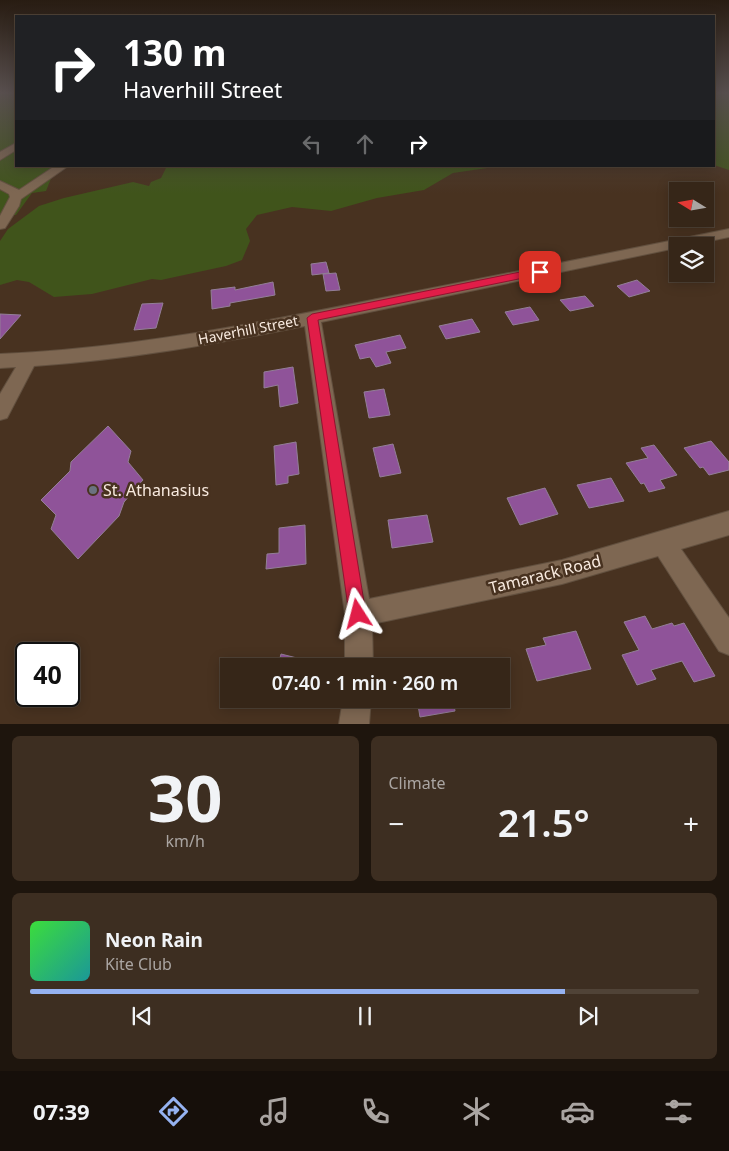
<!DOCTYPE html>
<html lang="en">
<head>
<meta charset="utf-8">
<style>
  body { margin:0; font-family:"Noto Sans",sans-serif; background:#3d2e21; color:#f1f3f6; height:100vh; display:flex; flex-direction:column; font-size:19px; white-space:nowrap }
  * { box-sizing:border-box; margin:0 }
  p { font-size:16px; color:#aaa5a2 }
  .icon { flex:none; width:28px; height:28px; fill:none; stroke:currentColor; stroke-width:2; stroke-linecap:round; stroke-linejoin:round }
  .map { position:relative; height:724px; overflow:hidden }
  .drawer { display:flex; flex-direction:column; gap:12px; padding:12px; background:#1e150d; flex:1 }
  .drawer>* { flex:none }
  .hud { position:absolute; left:15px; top:15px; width:700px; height:152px; border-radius:0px; box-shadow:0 2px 12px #0003,0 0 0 1px #504337; background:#202124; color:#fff; overflow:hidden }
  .needle { width:32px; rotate:281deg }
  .controls { position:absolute; left:669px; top:182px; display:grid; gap:10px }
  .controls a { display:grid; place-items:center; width:45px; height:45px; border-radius:0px; background:#362618; box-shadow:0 2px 12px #0003,0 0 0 1px #504337; font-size:25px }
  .speed { position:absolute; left:15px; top:642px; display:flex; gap:10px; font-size:25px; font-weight:700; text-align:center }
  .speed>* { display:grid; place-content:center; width:65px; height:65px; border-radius:50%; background:#362618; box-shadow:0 2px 12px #0003,0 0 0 1px #504337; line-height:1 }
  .speed .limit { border:2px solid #111; border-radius:8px; background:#fff; color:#111 }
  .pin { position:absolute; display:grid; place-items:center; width:42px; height:42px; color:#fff; margin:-21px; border-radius:10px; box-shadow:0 2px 8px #0006 }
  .me { position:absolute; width:55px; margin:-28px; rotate:351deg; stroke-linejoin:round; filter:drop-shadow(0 0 4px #0008) }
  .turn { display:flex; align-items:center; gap:18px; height:105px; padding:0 25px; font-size:22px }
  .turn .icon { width:65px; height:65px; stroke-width:2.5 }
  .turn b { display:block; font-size:35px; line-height:42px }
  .lanes { display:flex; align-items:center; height:48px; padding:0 25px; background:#0003; justify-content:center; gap:25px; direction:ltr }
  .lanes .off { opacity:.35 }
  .big { font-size:38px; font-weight:600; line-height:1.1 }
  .drawer .card { flex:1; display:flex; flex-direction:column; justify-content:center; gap:8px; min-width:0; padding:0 18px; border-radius:8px; background:#3d2e21 }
  .drawer .dial { align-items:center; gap:0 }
  .dial b { font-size:65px; line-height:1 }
  .song { display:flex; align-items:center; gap:15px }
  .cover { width:60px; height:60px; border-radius:8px; background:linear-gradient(135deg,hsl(120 70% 55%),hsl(180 70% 35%)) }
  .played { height:5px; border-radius:2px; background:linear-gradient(90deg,#95b2f1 80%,#504337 80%) }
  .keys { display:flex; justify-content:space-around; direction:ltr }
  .heat { display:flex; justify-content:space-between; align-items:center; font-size:28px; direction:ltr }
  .drawer .tiles { flex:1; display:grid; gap:12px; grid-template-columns:1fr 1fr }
  .card:last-child { grid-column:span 2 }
  .trip { position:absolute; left:220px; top:658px; width:290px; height:50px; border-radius:0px; background:#362618; box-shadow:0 2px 12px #0003,0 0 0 1px #504337; font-weight:600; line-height:50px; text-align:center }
  .dock { display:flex; height:80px; justify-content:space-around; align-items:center; background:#160f0a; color:#aaa5a2 }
  .dock .icon { width:35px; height:35px }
  .dock .active { color:#95b2f1 }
  .dock b { font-size:22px; color:#f1f3f6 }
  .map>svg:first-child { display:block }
  .green { fill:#40541b }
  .building { fill:#8f5399; stroke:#937f97 }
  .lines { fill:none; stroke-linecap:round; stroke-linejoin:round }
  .minor-casing { stroke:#62503f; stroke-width:2 }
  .minor { fill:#7e6752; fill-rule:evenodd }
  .route { fill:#e11d48; stroke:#92132f }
  .worship-dot { fill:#6b7280; stroke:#483220; stroke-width:2 }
  .labels { text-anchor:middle; stroke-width:5; stroke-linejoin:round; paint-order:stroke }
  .street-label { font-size:14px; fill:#f8eadf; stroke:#483220 }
  .near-poi-label { font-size:16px; fill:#f8eadf; stroke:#483220; text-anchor:start }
  .near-street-label { font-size:16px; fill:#f8eadf; stroke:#483220 }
</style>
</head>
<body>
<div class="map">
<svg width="729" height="724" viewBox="0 0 729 724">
  <rect width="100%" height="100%" fill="#483220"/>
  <g class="green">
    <path d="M0,92H16V166H61L54,171L46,191L32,193L16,215L0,216Z"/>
    <path d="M714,92H729V170L714,165Z"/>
    <path d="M167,166H501L453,173L424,190L377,198L331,211L292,207L257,215L246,229L250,241L242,260L226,266L161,280L152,279L92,294L54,297L29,282L17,280L0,285V241L8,229L39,206L64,198L133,182L149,186L151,182L161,178Z"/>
  </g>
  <g class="building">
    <path d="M326,262L329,273L312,275L311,264Z"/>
    <path d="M336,273L340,290L326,291L323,274Z"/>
    <path d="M637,280L650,291L629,297L617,286Z"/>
    <path d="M273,282L275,295L230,303V306L212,309L211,290L235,287V290Z"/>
    <path d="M585,296L594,306L570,311L560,300Z"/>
    <path d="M163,303L156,328L134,330L142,304Z"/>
    <path d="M530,307L539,320L513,325L505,312Z"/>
    <path d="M0,314L21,315L0,339Z"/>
    <path d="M472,319L480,332L446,339L439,326Z"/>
    <path d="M400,335L406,348L386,352L391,363L376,367L370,357L360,359L355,345Z"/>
    <path d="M293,367L298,403L280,407L278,385L264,388V372Z"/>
    <path d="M384,389L390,415L369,418L364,392Z"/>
    <path d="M108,426L131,451L128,462L143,480L124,502L119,516L78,559L51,529L56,515L41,500L70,471L71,462Z"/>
    <path d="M711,441L729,462V470L709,475L703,467L700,468L684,448Z"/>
    <path d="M296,442L299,474L288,476V483L276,485L274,446Z"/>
    <path d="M393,444L401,473L380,477L373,448Z"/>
    <path d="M654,445L677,475L660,480L665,488L649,492L644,483L641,484L626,463L648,458L641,448Z"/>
    <path d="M611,478L624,501L589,508L577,485Z"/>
    <path d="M545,488L558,514L520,525L507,498Z"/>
    <path d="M427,515L433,542L392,548L388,520Z"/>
    <path d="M305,525L306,564L266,569L267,554L279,553V528Z"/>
    <path d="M645,616L652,629L672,623L674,626L684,623L715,676L694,682L682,661L651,670L656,679L637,685L622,655L639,650L624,622Z"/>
    <path d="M576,631L591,669L537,681L526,649L546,645L543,638Z"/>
    <path d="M281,654L313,662L312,666H278Z"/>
    <path d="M417,699H453L455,711L420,717Z"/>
  </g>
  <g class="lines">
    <g class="minor-casing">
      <g id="minor">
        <path d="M16,143V150L0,160V152Z"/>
        <path d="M55,166H68L21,199L19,206L5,228L0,229V216L10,197L9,194L0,189V181L19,190Z"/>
        <path d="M729,229V237L321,322L369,599L562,560L729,511V535L681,549L729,618V655L719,651L658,556L562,584L372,624L373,666H345V614L305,326C215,344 126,360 34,366L7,418L0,420V394L16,367L0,368V354C128,349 252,324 377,299C494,276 612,253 729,229Z"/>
        <path d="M343,699H371L369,724H339Z"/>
      </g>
    </g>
    <use href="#minor" class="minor"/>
  </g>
  <linearGradient id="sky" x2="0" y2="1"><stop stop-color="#281c12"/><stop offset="0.48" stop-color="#584f4e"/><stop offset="1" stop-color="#584f4e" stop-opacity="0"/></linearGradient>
  <rect width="729" height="193" fill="url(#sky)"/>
  <path class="route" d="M540,268L543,269V274L318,320L366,614L364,620L358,622L352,620L349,614L307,318L312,314Z"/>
  <circle class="worship-dot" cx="93" cy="490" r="5"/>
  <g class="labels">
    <g class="street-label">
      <text transform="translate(248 330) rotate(-11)" y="5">Haverhill Street</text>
    </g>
    <g class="near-poi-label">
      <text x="103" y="496">St. Athanasius</text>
    </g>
    <g class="near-street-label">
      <text transform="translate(545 574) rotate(-14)" y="6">Tamarack Road</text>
    </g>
  </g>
</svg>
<div class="controls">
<a><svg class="needle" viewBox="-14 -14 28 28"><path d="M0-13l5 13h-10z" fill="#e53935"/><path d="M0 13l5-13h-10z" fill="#aaa5a2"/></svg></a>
<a><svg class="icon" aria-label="layers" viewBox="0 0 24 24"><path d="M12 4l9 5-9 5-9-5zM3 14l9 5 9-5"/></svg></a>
</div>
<div class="speed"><div class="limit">40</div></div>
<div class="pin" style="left:540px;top:272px;background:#d93025"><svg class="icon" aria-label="arrive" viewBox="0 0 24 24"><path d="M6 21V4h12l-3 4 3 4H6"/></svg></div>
<svg class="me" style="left:358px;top:614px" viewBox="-20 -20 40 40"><path d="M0-17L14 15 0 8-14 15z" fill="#e11d48" stroke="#fff" stroke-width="4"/></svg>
<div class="trip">07:40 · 1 min · 260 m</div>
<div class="hud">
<div class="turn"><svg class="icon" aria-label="right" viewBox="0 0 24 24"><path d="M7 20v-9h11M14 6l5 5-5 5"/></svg><div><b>130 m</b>Haverhill Street</div></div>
<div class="lanes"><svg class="icon off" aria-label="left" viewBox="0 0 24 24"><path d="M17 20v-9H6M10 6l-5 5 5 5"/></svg><svg class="icon off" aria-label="ahead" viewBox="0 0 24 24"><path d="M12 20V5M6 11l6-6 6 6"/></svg><svg class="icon" aria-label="right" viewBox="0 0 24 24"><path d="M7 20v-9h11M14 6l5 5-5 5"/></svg></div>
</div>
</div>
<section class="drawer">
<div class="tiles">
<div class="card dial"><b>30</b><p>km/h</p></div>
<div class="card"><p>Climate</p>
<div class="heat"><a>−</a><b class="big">21.5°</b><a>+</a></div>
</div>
<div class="card">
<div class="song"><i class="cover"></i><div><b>Neon Rain</b><p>Kite Club</p></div></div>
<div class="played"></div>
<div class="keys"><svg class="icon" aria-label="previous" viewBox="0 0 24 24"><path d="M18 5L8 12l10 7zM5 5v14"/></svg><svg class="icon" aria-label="pause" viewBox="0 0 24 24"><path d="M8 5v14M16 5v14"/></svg><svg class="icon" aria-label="next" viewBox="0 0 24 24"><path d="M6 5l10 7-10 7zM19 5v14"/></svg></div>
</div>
</div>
</section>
<nav class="dock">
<b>07:39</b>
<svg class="icon active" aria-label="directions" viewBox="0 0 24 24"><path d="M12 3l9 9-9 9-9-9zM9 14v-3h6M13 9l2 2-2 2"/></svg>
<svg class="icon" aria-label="music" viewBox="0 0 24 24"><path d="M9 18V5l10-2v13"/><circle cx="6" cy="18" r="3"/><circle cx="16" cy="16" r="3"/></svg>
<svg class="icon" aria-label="phone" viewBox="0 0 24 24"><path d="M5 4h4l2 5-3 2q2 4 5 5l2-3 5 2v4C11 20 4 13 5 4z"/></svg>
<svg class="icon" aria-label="climate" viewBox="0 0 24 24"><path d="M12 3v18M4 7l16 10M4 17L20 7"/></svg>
<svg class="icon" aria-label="car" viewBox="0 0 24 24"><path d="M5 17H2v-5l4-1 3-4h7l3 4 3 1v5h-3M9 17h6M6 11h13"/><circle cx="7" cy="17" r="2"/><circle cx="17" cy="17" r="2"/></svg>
<svg class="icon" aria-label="filters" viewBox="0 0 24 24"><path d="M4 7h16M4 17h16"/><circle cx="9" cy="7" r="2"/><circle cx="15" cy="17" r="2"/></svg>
</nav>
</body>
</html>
